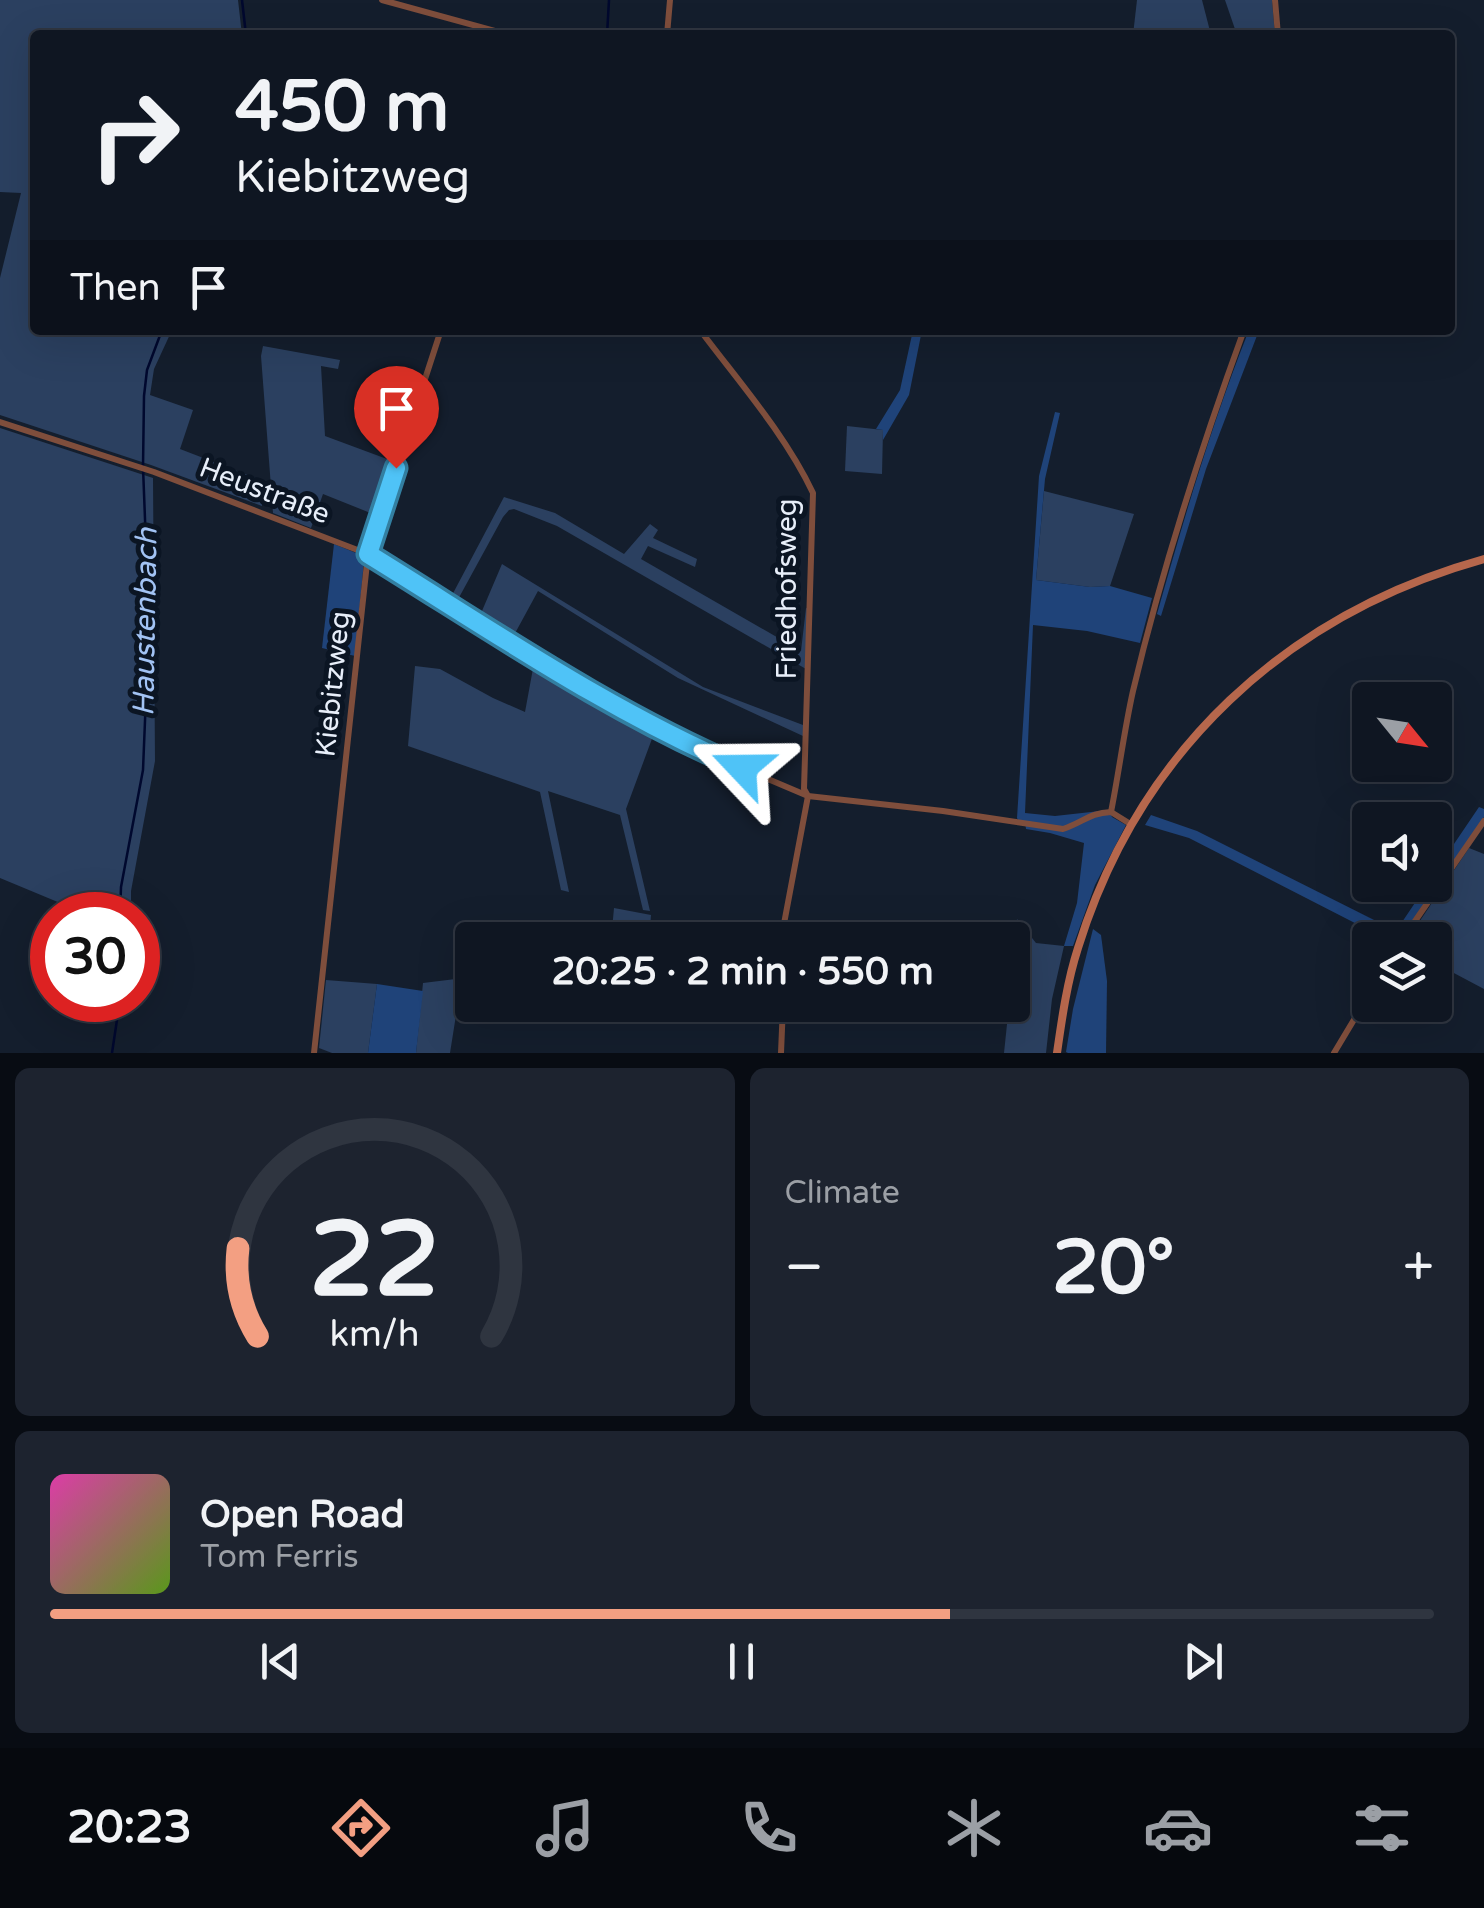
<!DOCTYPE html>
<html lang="en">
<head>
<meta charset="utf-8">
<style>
  body { margin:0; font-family:"Varela Round",sans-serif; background:#1d232f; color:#f1f3f6; height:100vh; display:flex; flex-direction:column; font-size:38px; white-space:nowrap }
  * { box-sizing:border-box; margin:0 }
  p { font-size:32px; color:#9b9fa5 }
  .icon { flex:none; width:55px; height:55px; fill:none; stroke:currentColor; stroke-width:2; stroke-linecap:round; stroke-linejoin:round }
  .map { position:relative; height:1053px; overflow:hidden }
  .details { display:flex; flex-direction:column; gap:15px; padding:15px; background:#080c13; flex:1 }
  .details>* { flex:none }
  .banner { position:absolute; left:30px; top:30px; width:1425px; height:305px; border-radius:10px; box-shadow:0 10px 40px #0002,0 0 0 2px #2f3540; background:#0f1622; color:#f1f3f6; overflow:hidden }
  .needle { width:65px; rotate:120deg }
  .buttons { position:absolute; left:1352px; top:682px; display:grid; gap:20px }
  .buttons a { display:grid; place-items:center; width:100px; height:100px; border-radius:10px; background:#0f1622; box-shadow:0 10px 40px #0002,0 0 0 2px #2f3540; font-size:50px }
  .speed { position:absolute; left:30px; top:892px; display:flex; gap:20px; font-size:50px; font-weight:700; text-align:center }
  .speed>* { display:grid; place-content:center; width:130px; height:130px; border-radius:50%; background:#0f1622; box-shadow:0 10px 40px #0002,0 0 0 2px #2f3540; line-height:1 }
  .speed .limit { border:15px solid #d22; background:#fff; color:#111 }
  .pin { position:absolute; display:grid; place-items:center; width:85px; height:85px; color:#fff; margin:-102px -42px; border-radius:50% 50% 50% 0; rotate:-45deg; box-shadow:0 0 10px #0007 }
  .pin .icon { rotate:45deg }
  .me { position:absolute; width:110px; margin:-55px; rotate:293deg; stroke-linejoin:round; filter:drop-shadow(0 0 8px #0008) }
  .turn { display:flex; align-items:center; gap:35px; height:210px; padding:0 40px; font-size:45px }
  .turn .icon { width:130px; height:130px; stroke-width:2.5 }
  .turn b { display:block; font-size:70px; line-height:85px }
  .then { display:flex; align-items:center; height:95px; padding:0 40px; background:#0003; gap:20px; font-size:38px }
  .big { font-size:75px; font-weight:700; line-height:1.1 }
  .details .tile { flex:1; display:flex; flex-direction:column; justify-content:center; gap:15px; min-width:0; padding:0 35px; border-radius:15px; background:#1d232f }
  .details .dial { align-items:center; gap:0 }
  .dial svg { height:260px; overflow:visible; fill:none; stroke:#2f3540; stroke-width:7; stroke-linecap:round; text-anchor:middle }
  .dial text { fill:#f1f3f6; stroke:none }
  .song { display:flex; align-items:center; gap:30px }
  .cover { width:120px; height:120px; border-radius:15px; background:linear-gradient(135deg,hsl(320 70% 55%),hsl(90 70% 35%)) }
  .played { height:10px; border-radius:5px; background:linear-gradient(90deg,#f39f82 65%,#2f3540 65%) }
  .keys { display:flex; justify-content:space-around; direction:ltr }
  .heat { display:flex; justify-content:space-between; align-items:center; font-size:55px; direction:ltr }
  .details .tiles { flex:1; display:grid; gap:15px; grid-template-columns:1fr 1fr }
  .tile:last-child { grid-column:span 2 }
  .trip { position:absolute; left:455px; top:922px; width:575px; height:100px; border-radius:10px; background:#0f1622; box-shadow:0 10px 40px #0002,0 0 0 2px #2f3540; font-weight:700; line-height:100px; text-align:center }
  .dock { display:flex; height:160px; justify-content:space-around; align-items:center; background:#06090e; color:#9b9fa5 }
  .dock .icon { width:70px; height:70px }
  .dock .active { color:#f39f82 }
  .dock b { font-size:45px; color:#f1f3f6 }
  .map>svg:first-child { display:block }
  .green { fill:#2b4060 }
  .forest { fill:#1f4379 }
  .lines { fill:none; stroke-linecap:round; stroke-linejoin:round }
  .stream { stroke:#00082e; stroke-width:2.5 }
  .street { stroke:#7f4e3c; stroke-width:6 }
  .secondary { stroke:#b6674c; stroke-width:8 }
  .route-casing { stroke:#337fa1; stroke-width:25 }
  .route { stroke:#4fc3f7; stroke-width:18 }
  .labels { text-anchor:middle; stroke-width:10; stroke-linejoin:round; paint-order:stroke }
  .street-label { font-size:28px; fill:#e7eef9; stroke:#0b1523 }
  .water-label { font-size:30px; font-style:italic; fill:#a2c3f4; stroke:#0b1523 }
</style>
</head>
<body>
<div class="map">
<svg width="1484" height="1053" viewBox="0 0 1484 1053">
  <rect width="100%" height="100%" fill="#141e2d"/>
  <g class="green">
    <path d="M0,0H238L242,35H35V330H172L154,369L150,395L193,410L180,449L263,481L262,506L151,465L0,415V278L21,193L0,192Z"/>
    <path d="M1137,0H1202L1211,35H1133Z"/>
    <path d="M1225,0H1272L1275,35H1237Z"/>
    <path d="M263,346L340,360L338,369L321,366L325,436L395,462L378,516L323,494L311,528L273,513L261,356Z"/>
    <path d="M847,426L883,430L882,474L845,471Z"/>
    <path d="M0,428L153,478L155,761L131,891V915H89L0,878Z"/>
    <path d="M1044,491L1134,514L1110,586L1090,587L1036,580Z"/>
    <path d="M504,497L555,513L624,554L650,524L658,530L653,538L697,559L695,567L648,546L641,559L801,651L806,608L809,609L806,669L557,526L514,509L509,510L503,517L456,603L450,599Z"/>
    <path d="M502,564L703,687L803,725V736L678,678L538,591L513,637L479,618Z"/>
    <path d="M534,663L653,736L626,809L650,911L643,910L620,815L548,791L569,892L561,890L540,792L408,746L415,666L440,669L493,698L525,712Z"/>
    <path d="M1469,848L1484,854V989L1435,963V940H1407Z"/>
    <path d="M614,908L651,915L649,940H611Z"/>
    <path d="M1017,919L1036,943L1064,946L1052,999L1046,1053H1004L1009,1005H1012L1013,964Z"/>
    <path d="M472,977V988L460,990L450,1053H416L423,983Z"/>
    <path d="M326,980L377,984L368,1053H332L319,1048Z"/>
  </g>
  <g class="forest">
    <path d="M913,330H922L909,395L883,440V430L876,429L900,390Z"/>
    <path d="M1249,330L1258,333L1206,469L1161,616L1157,614C1184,518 1212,423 1249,330Z"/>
    <path d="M1055,412L1060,413L1045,479L1036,580L1090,587L1110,586L1152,598L1140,643L1087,631L1033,625L1025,813L1055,816L1109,810L1112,817L1126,825L1095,885L1073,946H1064L1077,903L1084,843L1050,833L1026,829L1025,822L1018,820L1017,818L1039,476Z"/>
    <path d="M334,544L361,555L364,561L355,656L322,648Z"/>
    <path d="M1479,807L1484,809V817L1403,935L1397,940H1388L1189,838L1145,825L1151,815L1197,831L1396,931L1427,885H1435V872Z"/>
    <path d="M1093,929L1101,935L1107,981L1106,1053H1068L1066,1052L1073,1009Z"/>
    <path d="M377,984L423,991L416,1053H368Z"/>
  </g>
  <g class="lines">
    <g class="stream">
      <path d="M242,0L246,35"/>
      <path d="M607,35L609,0"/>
      <path d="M120,915L121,887L143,770L149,623L143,467L144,396L147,370L162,330"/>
      <path d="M112,1053L120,1000"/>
    </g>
    <g class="street">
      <path d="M382,0L510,35"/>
      <path d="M1275,0L1278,35"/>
      <path d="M667,35L670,0"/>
      <path d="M700,330C739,382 785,434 813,493L804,789L808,796L783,929V940"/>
      <path d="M0,422L154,472L368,554L546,663L685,744L808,796L943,811L1063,829C1084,822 1089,813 1111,812"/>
      <path d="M1111,812C1119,772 1124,731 1133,691C1162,569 1201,448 1244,330"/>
      <path d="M1111,812L1132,825"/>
      <path d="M1402,940L1484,821"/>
      <path d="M314,1053L368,554L441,330"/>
      <path d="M781,1053L783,1005"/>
      <path d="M1334,1053L1370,993"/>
    </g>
    <path class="secondary" d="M1057,1053C1062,1018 1067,982 1078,948C1139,751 1286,614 1484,559"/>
  </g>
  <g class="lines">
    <g class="route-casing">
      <path id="route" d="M396,468L368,554C490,629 610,712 742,768"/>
    </g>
    <use href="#route" class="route"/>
  </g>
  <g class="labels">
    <g class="street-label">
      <text transform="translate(265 490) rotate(21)" y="10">Heustraße</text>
      <text transform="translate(786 589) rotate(-90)" y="10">Friedhofsweg</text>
      <text transform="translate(332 684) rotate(-84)" y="10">Kiebitzweg</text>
    </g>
    <g class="water-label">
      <text transform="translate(145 622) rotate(-89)" y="10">Haustenbach</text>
    </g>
  </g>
</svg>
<div class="buttons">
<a><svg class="needle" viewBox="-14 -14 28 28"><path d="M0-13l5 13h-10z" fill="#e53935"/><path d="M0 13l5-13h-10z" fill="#9b9fa5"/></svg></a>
<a><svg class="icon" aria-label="sound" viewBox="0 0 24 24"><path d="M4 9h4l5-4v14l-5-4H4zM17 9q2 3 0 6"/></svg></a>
<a><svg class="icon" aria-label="layers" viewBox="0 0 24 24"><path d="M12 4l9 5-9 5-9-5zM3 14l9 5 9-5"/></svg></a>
</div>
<div class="speed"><div class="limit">30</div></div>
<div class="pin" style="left:396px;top:468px;background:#d93025"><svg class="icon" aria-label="arrive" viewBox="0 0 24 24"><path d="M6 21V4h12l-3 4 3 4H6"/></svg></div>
<svg class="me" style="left:742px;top:768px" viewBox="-20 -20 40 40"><path d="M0-17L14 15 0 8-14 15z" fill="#4fc3f7" stroke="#fff" stroke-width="4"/></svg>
<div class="trip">20:25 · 2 min · 550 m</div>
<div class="banner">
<div class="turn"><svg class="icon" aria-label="right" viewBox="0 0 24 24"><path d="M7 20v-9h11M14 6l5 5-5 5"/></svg><div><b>450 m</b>Kiebitzweg</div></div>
<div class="then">Then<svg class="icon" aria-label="arrive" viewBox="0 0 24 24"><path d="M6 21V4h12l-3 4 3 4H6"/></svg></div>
</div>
</div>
<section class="details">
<div class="tiles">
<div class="tile dial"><svg viewBox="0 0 100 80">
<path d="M14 69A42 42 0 1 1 86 69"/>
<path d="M14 69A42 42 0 0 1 8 42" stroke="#f39f82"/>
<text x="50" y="56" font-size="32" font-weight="700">22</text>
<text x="50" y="72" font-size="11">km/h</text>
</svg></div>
<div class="tile"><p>Climate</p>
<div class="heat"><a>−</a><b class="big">20°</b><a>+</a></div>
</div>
<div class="tile">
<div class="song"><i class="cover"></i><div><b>Open Road</b><p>Tom Ferris</p></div></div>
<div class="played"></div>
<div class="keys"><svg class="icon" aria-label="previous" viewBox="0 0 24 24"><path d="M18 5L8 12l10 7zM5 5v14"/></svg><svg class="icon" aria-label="pause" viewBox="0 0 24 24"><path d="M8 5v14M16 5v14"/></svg><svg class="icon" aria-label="next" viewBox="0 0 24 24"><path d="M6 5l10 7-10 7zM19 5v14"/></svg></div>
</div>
</div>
</section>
<nav class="dock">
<b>20:23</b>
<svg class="icon active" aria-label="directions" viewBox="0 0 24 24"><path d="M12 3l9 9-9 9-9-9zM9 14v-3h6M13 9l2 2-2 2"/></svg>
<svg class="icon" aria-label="music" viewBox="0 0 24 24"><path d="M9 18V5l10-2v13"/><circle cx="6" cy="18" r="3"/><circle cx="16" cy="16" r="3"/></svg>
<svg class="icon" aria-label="phone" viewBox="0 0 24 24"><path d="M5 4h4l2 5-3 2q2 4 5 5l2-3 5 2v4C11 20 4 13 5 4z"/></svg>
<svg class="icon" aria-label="climate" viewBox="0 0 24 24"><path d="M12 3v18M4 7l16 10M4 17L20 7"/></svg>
<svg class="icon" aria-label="car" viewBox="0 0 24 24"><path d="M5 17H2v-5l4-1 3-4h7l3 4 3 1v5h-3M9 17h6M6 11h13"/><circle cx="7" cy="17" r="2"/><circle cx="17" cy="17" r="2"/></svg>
<svg class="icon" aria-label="filters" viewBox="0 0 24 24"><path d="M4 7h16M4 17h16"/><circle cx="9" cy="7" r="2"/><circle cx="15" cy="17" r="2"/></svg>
</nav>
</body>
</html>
